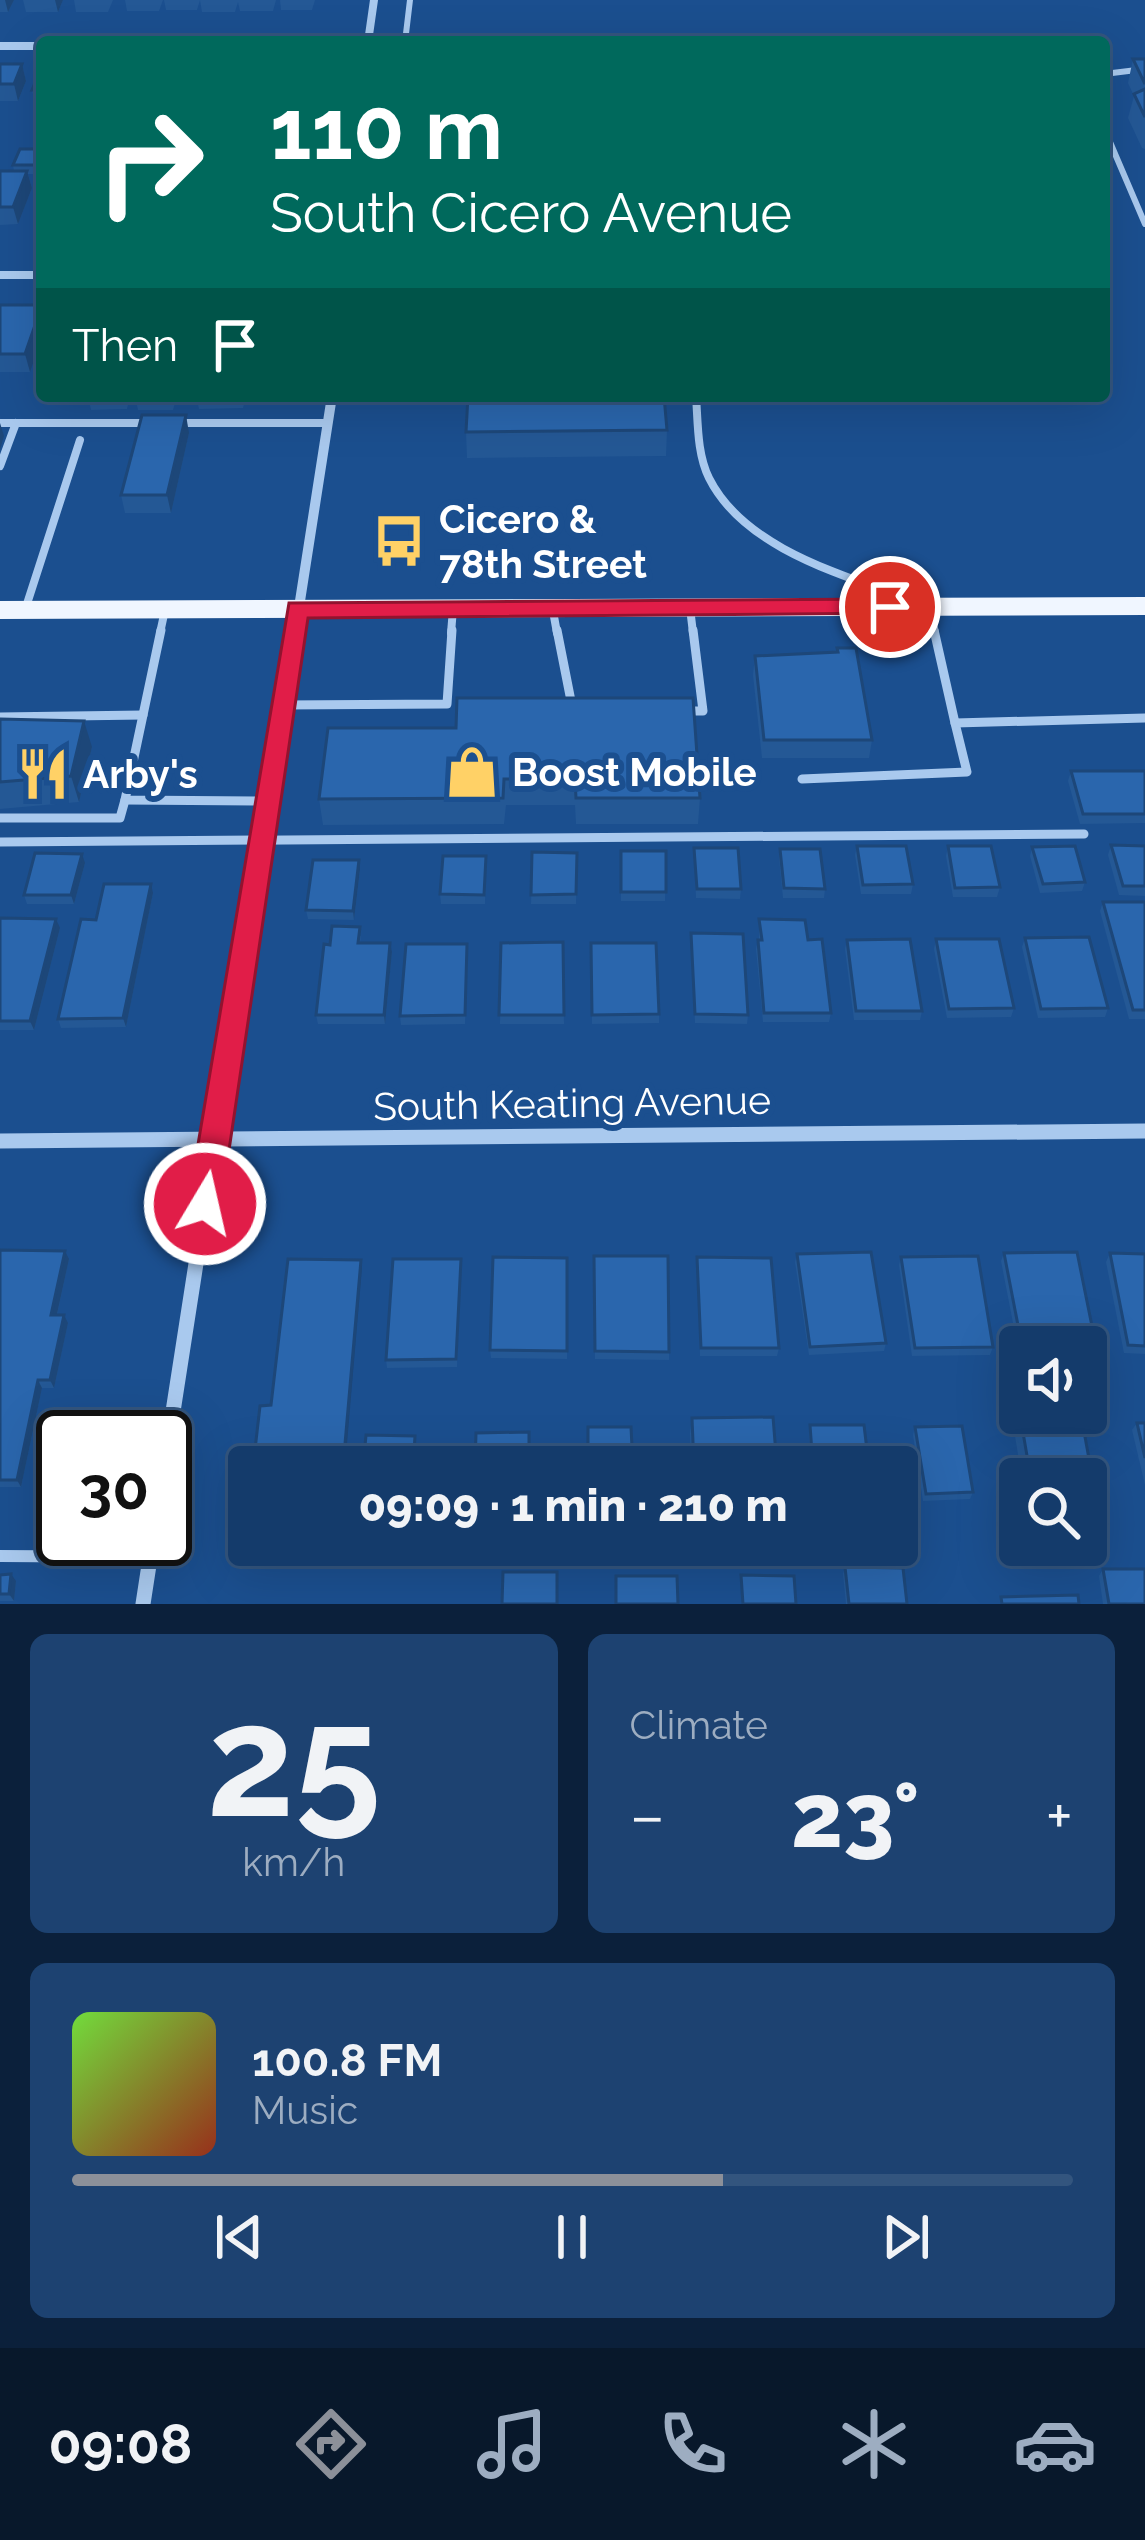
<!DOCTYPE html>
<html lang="en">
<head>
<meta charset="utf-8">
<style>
  body { margin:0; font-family:Raleway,sans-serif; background:#1d4271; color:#f1f3f6; height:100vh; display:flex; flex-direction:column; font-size:45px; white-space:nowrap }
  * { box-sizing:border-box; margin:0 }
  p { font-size:39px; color:#9dadc1 }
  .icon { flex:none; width:66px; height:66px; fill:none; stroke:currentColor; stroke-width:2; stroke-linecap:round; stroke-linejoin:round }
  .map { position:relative; height:1604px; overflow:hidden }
  .panel { display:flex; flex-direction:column; gap:30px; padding:30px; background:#0b203b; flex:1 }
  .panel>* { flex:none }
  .guide { position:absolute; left:36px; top:36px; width:1074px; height:366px; border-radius:12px; box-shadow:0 12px 48px #0002,0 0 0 3px #33557e; background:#00695c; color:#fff; overflow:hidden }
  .controls { position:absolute; left:999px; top:1326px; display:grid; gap:24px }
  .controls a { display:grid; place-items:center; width:108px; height:108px; border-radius:12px; background:#143b6b; box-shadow:0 12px 48px #0002,0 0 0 3px #33557e; font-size:60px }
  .speed { position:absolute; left:36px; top:1410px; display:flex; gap:24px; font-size:60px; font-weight:700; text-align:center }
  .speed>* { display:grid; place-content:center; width:156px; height:156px; border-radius:50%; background:#143b6b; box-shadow:0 12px 48px #0002,0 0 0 3px #33557e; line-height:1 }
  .speed .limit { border:6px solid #111; border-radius:18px; background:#fff; color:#111 }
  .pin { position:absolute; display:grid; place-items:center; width:102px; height:102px; color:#fff; margin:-51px; border:6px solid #fff; border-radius:50%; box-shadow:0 3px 12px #0007 }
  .me { position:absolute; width:132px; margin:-66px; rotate:9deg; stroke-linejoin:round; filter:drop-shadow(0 0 9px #0008) }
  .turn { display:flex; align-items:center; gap:42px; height:252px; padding:0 36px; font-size:54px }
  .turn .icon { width:156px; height:156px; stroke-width:2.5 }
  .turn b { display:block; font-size:84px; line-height:102px }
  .then { display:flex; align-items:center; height:114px; padding:0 36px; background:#0003; gap:24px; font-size:45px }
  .big { font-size:90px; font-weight:800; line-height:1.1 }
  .panel .card { flex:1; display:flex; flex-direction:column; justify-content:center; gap:18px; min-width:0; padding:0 42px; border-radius:18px; background:#1d4271 }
  .panel .dial { align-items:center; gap:0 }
  .dial b { font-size:156px; line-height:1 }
  .song { display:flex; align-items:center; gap:36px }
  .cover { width:144px; height:144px; border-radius:18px; background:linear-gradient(135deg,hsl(100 70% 55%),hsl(10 70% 35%)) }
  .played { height:12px; border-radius:6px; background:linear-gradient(90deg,#8c9099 65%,#33557e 65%) }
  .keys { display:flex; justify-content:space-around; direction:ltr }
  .heat { display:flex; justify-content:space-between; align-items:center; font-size:66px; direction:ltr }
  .panel .tiles { flex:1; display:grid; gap:30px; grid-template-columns:1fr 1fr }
  .card:last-child { grid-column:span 2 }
  .trip { position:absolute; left:228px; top:1446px; width:690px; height:120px; border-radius:12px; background:#143b6b; box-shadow:0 12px 48px #0002,0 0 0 3px #33557e; font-weight:800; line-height:120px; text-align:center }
  .tab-bar { display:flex; height:192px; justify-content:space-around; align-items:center; background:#08182b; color:#9dadc1 }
  .tab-bar .icon { width:84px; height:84px }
  .tab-bar .active { color:#8c9099 }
  .tab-bar b { font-size:54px; color:#f1f3f6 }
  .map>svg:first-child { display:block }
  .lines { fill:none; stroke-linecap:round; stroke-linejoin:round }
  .lane-far3 { stroke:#a9c9ee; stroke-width:6 }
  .lane-far2 { stroke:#a9c9ee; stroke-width:8 }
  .lane-far1 { stroke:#a9c9ee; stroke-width:9 }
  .lane { stroke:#a9c9ee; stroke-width:12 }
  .street-far3 { stroke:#a9c9ee; stroke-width:8 }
  .street-far2 { stroke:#a9c9ee; stroke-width:10 }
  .street-far1 { stroke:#a9c9ee; stroke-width:12 }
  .street { stroke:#a9c9ee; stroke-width:15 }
  .primary { fill:#f0f6ff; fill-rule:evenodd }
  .wall { fill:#245895 }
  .shaded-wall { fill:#1d4779 }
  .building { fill:#2a66ad; stroke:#1d4779; stroke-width:3 }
  .route { fill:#e11d48; stroke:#92132f; stroke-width:3 }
  .labels { text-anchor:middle; stroke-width:12; stroke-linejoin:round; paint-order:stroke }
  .poi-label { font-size:39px; font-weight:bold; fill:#fff; stroke:#1b4f8f; text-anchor:start }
  .street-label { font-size:39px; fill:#fff; stroke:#1b4f8f }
</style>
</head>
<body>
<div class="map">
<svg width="1145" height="1604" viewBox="0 0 1145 1604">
  <rect width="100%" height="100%" fill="#1b4f8f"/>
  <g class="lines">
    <g class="lane-far3">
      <path d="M405,42L410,0"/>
      <path d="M1104,74L1145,69"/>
      <path d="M1104,128L1145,224"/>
    </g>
    <g class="lane-far2">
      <path d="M696,396C698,423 697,454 709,478C747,554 857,578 929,607L935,633"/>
      <path d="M0,423H149"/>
      <path d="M178,423H328"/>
      <path d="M0,466L16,423"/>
      <path d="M690,608L693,633"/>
      <path d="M25,610L80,440"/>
      <path d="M553,611L557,633"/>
      <path d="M160,633L165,610"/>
      <path d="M451,633L453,609"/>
    </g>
    <g class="lane-far1">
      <path d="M161,630L125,800L267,801"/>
      <path d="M557,630L572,706"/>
      <path d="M934,630L955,723L1145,718"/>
      <path d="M282,705L447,704L452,630"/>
      <path d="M687,711H703L693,630"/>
      <path d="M0,717L143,715"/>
      <path d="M802,779L967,772L955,723"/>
      <path d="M0,818H120L125,800"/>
      <path d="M0,842L1084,834"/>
    </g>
    <path class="lane" d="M0,1556L151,1557"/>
    <g class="street-far3">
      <path d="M368,42L374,0"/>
      <path d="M0,46H42"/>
      <path d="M0,275H42"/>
    </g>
    <path class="street-far2" d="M295,633L332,396"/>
    <path class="street-far1" d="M227,1067L295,630"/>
    <g class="street">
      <path d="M0,1141L1145,1131"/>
      <path d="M165,1463L227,1064"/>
      <path d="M143,1604L153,1539"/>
    </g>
    <path class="primary" d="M1145,597V615L0,619V601Z"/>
  </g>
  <g class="wall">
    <path d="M0,0H14L8,12H0Z"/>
    <path d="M23,0H63L58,12H26Z"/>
    <path d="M74,0H113L108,12H76Z"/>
    <path d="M125,0H163L159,11H127Z"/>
    <path d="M164,0H276L273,11H240L238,2L235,12H202L200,0L197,10H166Z"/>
    <path d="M280,0H315L312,10H281Z"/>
    <path d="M1133,59H1145V149L1142,148L1128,118L1134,96L1128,83Z"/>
    <path d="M0,64H22L26,81L18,101H0Z"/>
    <path d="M42,71V107H36L32,90Z"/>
    <path d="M42,149V174H28L32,188L18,224L0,225V171H14L13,165Z"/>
    <path d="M42,190V224H40L36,207Z"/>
    <path d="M0,305H42L30,372H0Z"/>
    <path d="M130,396L127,409L91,410L89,400Z"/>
    <path d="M137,396H177L173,410H138L136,401Z"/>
    <path d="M246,396L243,408L199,409L197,400Z"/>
    <path d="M667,430L666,456L467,458L466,432Z"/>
    <path d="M189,433L171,513H125L121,495Z"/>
    <path d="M755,656L872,740L869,758H762L753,675Z"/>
    <path d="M0,719L92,747L79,802L0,809Z"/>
    <path d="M328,728L700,798L698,824H576L575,805H506L504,824L323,825L319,799Z"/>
    <path d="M1071,771H1145V823L1080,824L1068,781Z"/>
    <path d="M1111,845L1145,846V896L1119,895L1108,855Z"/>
    <path d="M857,846L913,884L911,894H861L855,855Z"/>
    <path d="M948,846L1000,887L997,897H953L946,856Z"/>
    <path d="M1032,847L1085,882L1082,891L1040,893L1030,856Z"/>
    <path d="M694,848L741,889L740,899L696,898Z"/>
    <path d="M780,849L825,889L824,898H783L779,858Z"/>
    <path d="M621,851H666L665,901H621Z"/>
    <path d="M532,852L577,853L576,904H531Z"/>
    <path d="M486,856L485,904H441L440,894Z"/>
    <path d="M359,860L360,869L354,920L308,919L306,910Z"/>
    <path d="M85,863L74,904H27L24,895Z"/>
    <path d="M153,893L126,1027L61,1028L58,1019L96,920Z"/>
    <path d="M1103,902H1145V1019H1129L1100,911Z"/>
    <path d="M0,918L60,928L34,1030H0Z"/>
    <path d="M759,919L808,940L831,1013L829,1022H763L756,949L758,940H759Z"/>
    <path d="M691,933L748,1015L747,1024L695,1023Z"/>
    <path d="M361,936L360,943L392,952L385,1024H318L316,1015L330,945Z"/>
    <path d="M1025,938L1108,1008L1105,1017L1038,1018L1022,947Z"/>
    <path d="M936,939L1014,1008L1011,1017L947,1018L934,949Z"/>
    <path d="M847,940L922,1011L920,1020H854L845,949Z"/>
    <path d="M563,942L564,1024H500L501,943Z"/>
    <path d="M591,943L659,1014V1023L592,1024Z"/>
    <path d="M468,953L465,1024L401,1025L400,1016Z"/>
    <path d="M0,1250L69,1259L57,1315L68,1323L54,1388H42L21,1487H0Z"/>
    <path d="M1004,1253L1096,1346L1092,1354H1086V1347H1020L1019,1354L1001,1261Z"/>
    <path d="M1110,1253L1145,1254V1354L1124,1353L1106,1262Z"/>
    <path d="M797,1254L886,1343L884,1351L809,1355L795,1262Z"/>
    <path d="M594,1256L669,1352V1360L595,1359Z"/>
    <path d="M697,1257L779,1348L777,1356H700Z"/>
    <path d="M901,1257L993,1347L990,1355L912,1356L899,1265Z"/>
    <path d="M567,1258V1359L491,1358L490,1350Z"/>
    <path d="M461,1259L457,1367L387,1368L386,1360Z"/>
    <path d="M1020,1415L1094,1486L1086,1500V1479H1022L1014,1430Z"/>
    <path d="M692,1418L777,1467H691L690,1433Z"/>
    <path d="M1137,1423H1145V1485L1132,1430Z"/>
    <path d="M810,1425L869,1467H811L809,1432Z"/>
    <path d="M915,1427L973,1492L970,1499L923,1501L913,1435Z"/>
    <path d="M845,1567L907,1604H846L843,1574Z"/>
    <path d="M1103,1569L1145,1604H1103L1099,1576Z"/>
    <path d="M0,1575L16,1581L14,1601H0Z"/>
  </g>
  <g class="shaded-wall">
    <path d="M5,0H14L8,12Z"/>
    <path d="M55,0H63L58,12Z"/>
    <path d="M22,64L26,81L18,101L14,84Z"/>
    <path d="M27,171L32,188L18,224L13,207Z"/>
    <path d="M42,306V337L30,372L25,354Z"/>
    <path d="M186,415L189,433L171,513L167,495Z"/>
    <path d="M0,423L4,436L0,449Z"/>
    <path d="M84,721L92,747L79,802L71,776Z"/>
    <path d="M82,854L85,863L74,904L71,895Z"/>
    <path d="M359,860L360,869L354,920L353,911Z"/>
    <path d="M151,884L153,893L126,1027L123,1018Z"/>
    <path d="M56,919L60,928L34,1030L30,1021Z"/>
    <path d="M390,943L392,952L385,1024L384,1015Z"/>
    <path d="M65,1251L69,1259L55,1323L51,1315Z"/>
    <path d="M361,1260L362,1268L345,1467H343Z"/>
    <path d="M64,1315L68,1323L54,1388L50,1380Z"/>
    <path d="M38,1380L42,1388L21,1487L17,1480Z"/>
    <path d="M11,1574L16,1581L14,1601L9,1594Z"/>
  </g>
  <g class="building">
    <path d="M1133,59H1145V84Z"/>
    <path d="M0,64H22L14,84H0Z"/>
    <path d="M40,71H42V90H32Z"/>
    <path d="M1145,89V117L1134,94Z"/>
    <path d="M20,149H42V165H13Z"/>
    <path d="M0,171H27L13,207H0Z"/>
    <path d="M42,190V207H36Z"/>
    <path d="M0,305H42L25,354H0Z"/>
    <path d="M90,396H126L124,400H89Z"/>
    <path d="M137,396H172L171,401H136Z"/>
    <path d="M198,396H242L241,399L197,400Z"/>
    <path d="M468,396H664L667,430L466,432Z"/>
    <path d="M142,415H186L167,495H121Z"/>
    <path d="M837,648H856L872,740H764L755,656L838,652Z"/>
    <path d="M457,698H693L700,798H576L575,779H504L503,798L319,799L328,728H456Z"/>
    <path d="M0,719L84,721L71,776L0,782Z"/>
    <path d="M1071,771H1145V814H1083Z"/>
    <path d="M1111,845L1145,846V886H1123Z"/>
    <path d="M857,846H906L913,884L863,885Z"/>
    <path d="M948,846H991L1000,887L955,888Z"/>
    <path d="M1075,846L1085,882L1043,884L1032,847Z"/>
    <path d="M694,848H738L741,889H697Z"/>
    <path d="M780,849H820L825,889L784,888Z"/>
    <rect x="621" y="851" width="45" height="41"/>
    <path d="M532,852L577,853L576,894L531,895Z"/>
    <path d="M35,853L82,854L71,895H24Z"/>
    <path d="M443,856H486L484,895L440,894Z"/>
    <path d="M313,860H359L353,911L306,910Z"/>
    <path d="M104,884H151L123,1018L58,1019L81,919L96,920Z"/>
    <path d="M1103,902H1145V1010H1133Z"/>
    <path d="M0,918L56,919L30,1021H0Z"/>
    <path d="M759,919L805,920L808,940L822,939L831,1013H764L758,940H762Z"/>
    <path d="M332,926L360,927L358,943H390L384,1015H316L324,944L330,945Z"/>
    <path d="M691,933L743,934L748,1015L695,1014Z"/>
    <path d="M1089,937L1108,1008L1041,1009L1025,938Z"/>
    <path d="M910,939L922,1011H856L847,940Z"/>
    <path d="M936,939H999L1014,1008L949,1009Z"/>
    <path d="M563,942L564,1015H499L501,943Z"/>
    <path d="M591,943H656L659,1014L592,1015Z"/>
    <path d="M406,944H467L465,1015L400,1016Z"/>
    <path d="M0,1250L65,1251L51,1315H64L50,1380H38L17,1480H0Z"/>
    <path d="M871,1252L886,1343L810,1347L797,1254Z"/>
    <path d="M1077,1252L1096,1346H1022L1004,1253Z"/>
    <path d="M1110,1253L1145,1254V1346L1128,1345Z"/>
    <path d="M594,1256H668L669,1352L595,1351Z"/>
    <path d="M978,1256L993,1347L915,1348L901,1257Z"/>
    <path d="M493,1257L567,1258V1351L490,1350Z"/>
    <path d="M697,1257L771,1258L779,1348H701Z"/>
    <path d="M288,1259L361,1260L343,1467H253L260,1406L271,1405Z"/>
    <path d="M393,1259H461L456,1359L386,1360Z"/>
    <path d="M1020,1415H1081L1094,1486H1086V1479H1031Z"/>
    <path d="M773,1417L777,1467H694L692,1418Z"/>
    <path d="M1137,1423H1145V1458Z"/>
    <path d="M810,1425H864L869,1467H813Z"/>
    <path d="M962,1426L973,1492L926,1494L915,1427Z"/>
    <path d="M588,1427H631L633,1467H588Z"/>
    <path d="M529,1432V1467H475L476,1433Z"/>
    <path d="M366,1435L415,1436L413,1467H363Z"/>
    <path d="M845,1567L903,1568L907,1604H849Z"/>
    <path d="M1103,1569H1145V1604H1109Z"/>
    <path d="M503,1572H557V1604H502Z"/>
    <path d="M11,1574L9,1594H0V1575Z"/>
    <path d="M741,1575L794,1576L796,1604H743Z"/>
    <path d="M616,1576H677L678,1604H616Z"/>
    <path d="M1078,1595L1079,1604H1002L1001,1597Z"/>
  </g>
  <path class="route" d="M890,599L902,607L898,613L308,618L221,1204L217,1215L205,1219L193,1215L188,1204L289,603Z"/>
  <defs>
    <g id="bus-bare" transform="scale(4.14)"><path d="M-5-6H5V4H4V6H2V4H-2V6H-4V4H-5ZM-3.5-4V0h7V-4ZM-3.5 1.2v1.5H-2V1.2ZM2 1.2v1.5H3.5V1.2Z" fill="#ffd166" stroke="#1b4f8f" stroke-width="2.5" paint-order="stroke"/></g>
    <g id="shop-bare" transform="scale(4.14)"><path d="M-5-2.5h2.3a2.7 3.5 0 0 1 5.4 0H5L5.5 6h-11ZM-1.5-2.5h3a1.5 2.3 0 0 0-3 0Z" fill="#ffd166" stroke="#1b4f8f" stroke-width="2.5" paint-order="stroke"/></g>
    <g id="restaurant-bare" transform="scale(4.14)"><path d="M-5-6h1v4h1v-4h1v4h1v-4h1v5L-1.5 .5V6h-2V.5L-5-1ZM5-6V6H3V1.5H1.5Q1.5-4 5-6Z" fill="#ffd166" stroke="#1b4f8f" stroke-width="2.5" paint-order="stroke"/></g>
  </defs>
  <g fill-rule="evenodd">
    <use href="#bus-bare" x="399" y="541"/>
    <use href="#shop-bare" x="472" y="772"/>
    <use href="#restaurant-bare" x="43" y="774"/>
  </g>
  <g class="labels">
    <g class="poi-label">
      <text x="439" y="533">Cicero &amp;<tspan x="439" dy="45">78th Street</tspan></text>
      <text x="512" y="786">Boost Mobile</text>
      <text x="83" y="788">Arby's</text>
    </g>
    <g class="street-label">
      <text transform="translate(572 1103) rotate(-1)" y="14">South Keating Avenue</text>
    </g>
  </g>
</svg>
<div class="controls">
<a><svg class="icon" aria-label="sound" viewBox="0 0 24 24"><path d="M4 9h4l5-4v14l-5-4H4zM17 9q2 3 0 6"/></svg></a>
<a><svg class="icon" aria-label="search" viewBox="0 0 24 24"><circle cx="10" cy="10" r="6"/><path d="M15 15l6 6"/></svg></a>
</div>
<div class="speed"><div class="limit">30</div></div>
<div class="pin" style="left:890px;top:607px;background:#d93025"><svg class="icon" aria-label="arrive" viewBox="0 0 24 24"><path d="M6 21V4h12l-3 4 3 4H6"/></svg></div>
<svg class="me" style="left:205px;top:1204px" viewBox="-20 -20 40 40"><circle r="17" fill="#e11d48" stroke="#fff" stroke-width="3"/><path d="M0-11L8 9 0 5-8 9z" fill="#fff"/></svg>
<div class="trip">09:09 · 1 min · 210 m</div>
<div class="guide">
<div class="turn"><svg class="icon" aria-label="right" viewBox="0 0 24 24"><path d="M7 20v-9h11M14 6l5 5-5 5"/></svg><div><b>110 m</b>South Cicero Avenue</div></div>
<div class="then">Then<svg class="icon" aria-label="arrive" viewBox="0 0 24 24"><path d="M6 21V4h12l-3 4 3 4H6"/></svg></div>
</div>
</div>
<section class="panel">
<div class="tiles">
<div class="card dial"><b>25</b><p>km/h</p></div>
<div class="card"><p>Climate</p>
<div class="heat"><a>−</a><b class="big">23°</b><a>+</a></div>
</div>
<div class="card">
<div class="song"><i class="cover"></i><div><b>100.8 FM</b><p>Music</p></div></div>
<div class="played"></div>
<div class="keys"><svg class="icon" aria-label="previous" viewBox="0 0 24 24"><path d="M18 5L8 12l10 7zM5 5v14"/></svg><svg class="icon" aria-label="pause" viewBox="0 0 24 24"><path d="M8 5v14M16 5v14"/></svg><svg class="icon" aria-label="next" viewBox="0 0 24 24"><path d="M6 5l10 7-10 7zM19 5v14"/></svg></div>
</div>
</div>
</section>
<nav class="tab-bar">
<b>09:08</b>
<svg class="icon active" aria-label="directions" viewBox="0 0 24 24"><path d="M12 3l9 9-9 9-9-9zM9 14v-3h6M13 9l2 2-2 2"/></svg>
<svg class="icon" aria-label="music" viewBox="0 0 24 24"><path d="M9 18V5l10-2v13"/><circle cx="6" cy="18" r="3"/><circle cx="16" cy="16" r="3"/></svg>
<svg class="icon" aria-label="phone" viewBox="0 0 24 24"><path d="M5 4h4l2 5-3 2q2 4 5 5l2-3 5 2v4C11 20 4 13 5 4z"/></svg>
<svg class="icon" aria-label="climate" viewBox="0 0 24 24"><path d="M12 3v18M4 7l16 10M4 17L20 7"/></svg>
<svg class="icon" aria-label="car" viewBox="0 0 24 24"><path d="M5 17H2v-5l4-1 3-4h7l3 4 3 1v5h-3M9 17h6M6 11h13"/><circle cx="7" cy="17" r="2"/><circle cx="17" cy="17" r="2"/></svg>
</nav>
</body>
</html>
